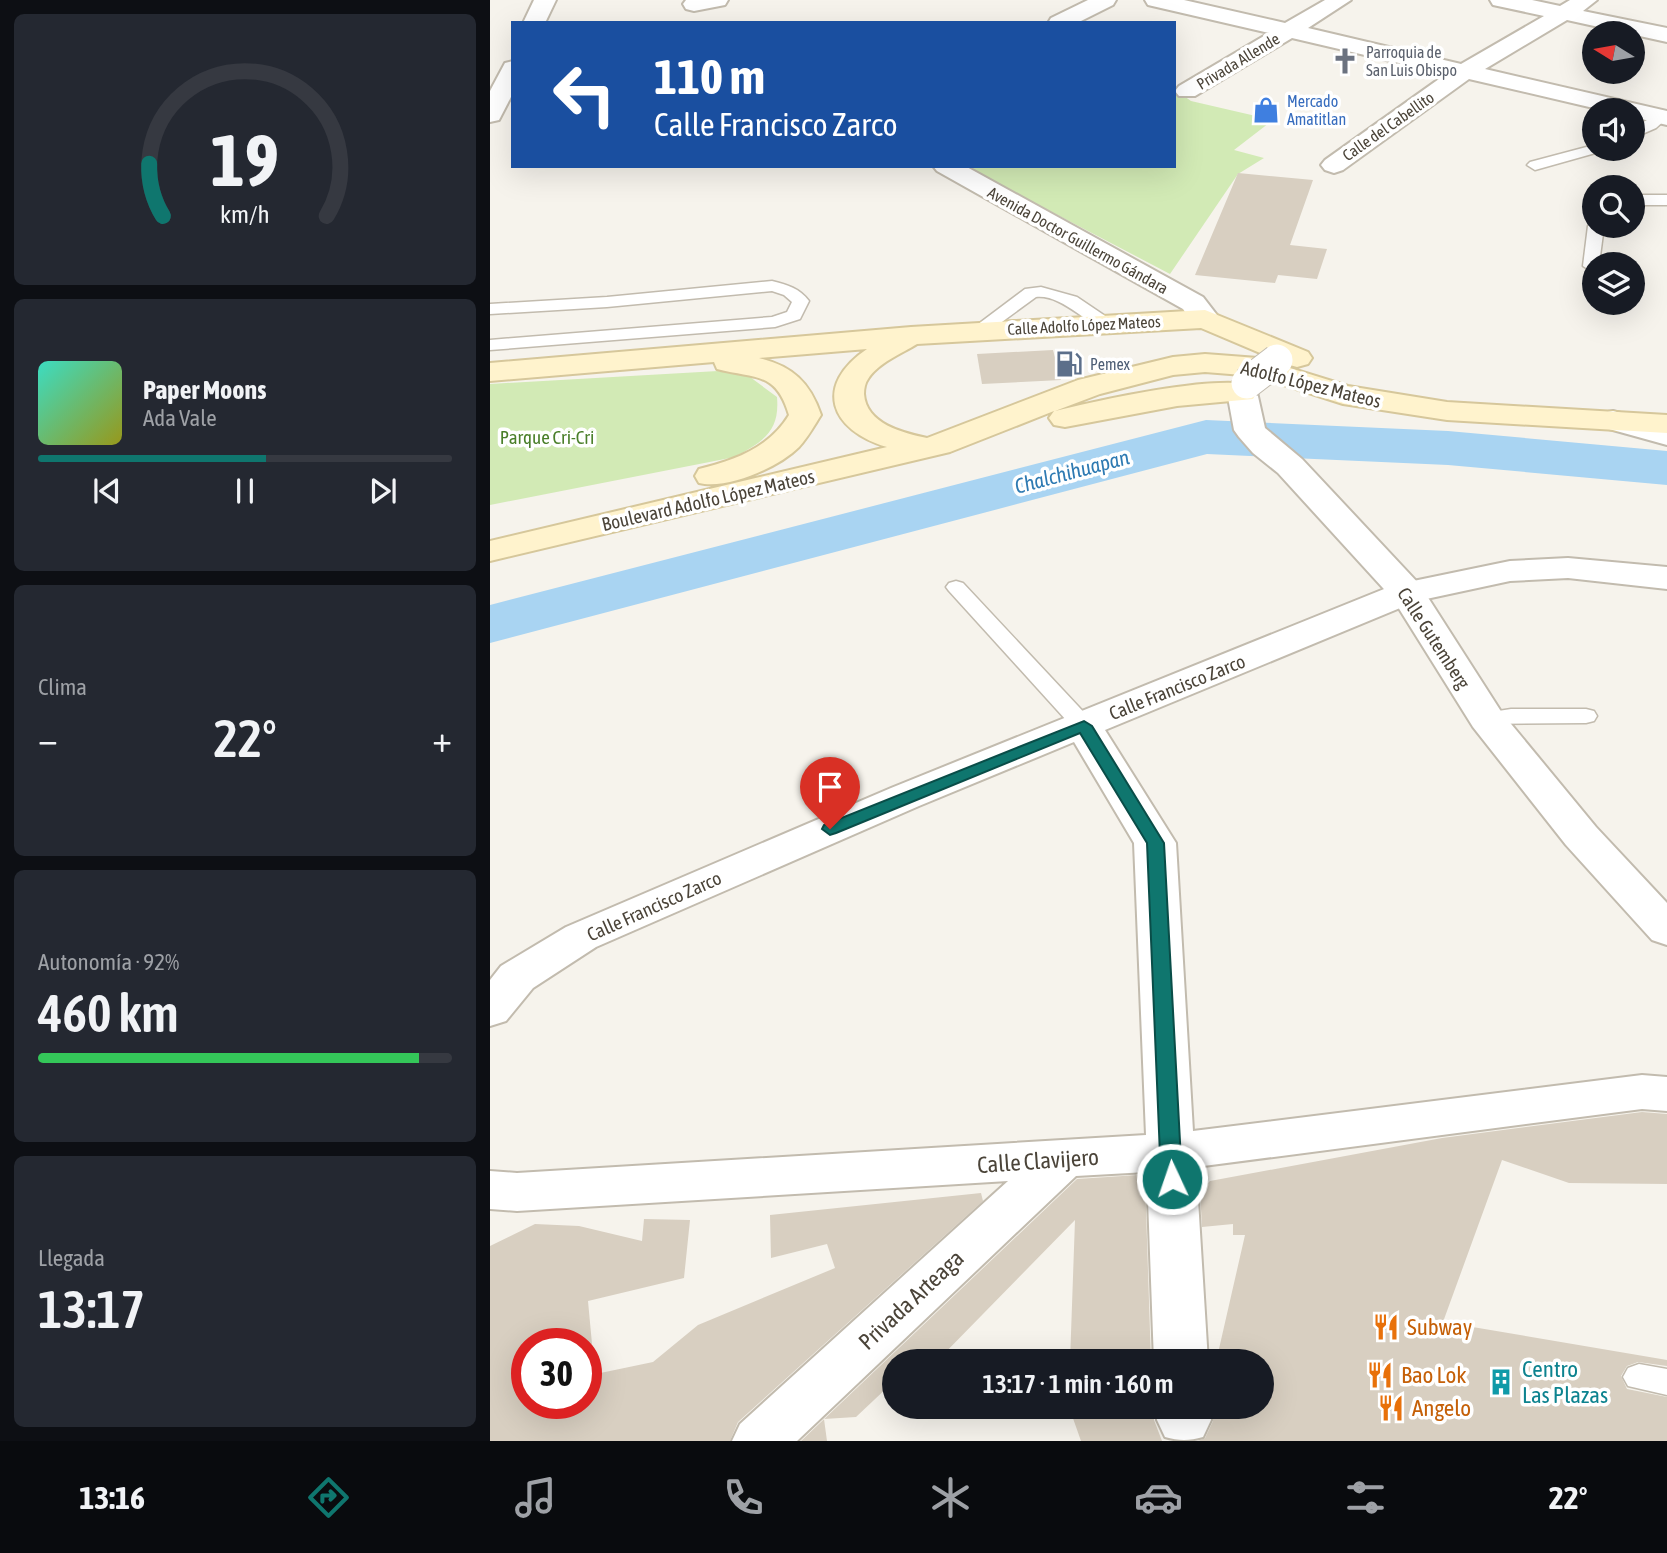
<!DOCTYPE html>
<html lang="es">
<head>
<meta charset="utf-8">
<style>
  body { margin:0; font-family:"Asap Condensed",sans-serif; background:#242831; color:#f1f3f6; height:100vh; display:flex; flex-direction:column; font-size:26px; white-space:nowrap }
  * { box-sizing:border-box; margin:0 }
  p { font-size:23px; color:#9ea1a6 }
  .icon { flex:none; width:38px; height:38px; fill:none; stroke:currentColor; stroke-width:2; stroke-linecap:round; stroke-linejoin:round }
  .map { position:relative; flex:1; overflow:hidden }
  .sheet { display:flex; flex-direction:column; gap:14px; padding:14px; background:#0d0f14; width:490px }
  .sheet>* { flex:none }
  .guide { position:absolute; left:21px; top:21px; width:665px; height:147px; border-radius:0px; box-shadow:0 7px 28px #0002; background:#1a4fa0; color:#fff; overflow:hidden }
  .needle { width:46px; rotate:281deg }
  .buttons { position:absolute; left:1092px; top:21px; display:grid; gap:14px }
  .buttons a { display:grid; place-items:center; width:63px; height:63px; border-radius:50%; background:#171b24; box-shadow:0 7px 28px #0002; font-size:35px }
  .speed { position:absolute; left:21px; top:1328px; display:flex; gap:14px; font-size:35px; font-weight:700; text-align:center }
  .speed>* { display:grid; place-content:center; width:91px; height:91px; border-radius:50%; background:#171b24; box-shadow:0 7px 28px #0002; line-height:1 }
  .speed .limit { border:10px solid #d22; background:#fff; color:#111 }
  .pin { position:absolute; display:grid; place-items:center; width:60px; height:60px; color:#fff; margin:-72px -30px; border-radius:50% 50% 50% 0; rotate:-45deg; box-shadow:0 0 7px #0007 }
  .pin .icon { rotate:45deg }
  .me { position:absolute; width:77px; margin:-38px; rotate:357deg; stroke-linejoin:round; filter:drop-shadow(0 0 5px #0008) }
  .turn { display:flex; align-items:center; gap:24px; height:147px; padding:0 28px; font-size:32px }
  .turn .icon { width:91px; height:91px; stroke-width:2.5 }
  .turn b { display:block; font-size:49px; line-height:60px }
  .big { font-size:52px; font-weight:600; line-height:1.1 }
  .sheet .tile { flex:1; display:flex; flex-direction:column; justify-content:center; gap:10px; min-width:0; padding:0 24px; border-radius:10px; background:#242831 }
  .sheet .dial { align-items:center; gap:0 }
  .dial svg { height:182px; overflow:visible; fill:none; stroke:#363941; stroke-width:7; stroke-linecap:round; text-anchor:middle }
  .dial text { fill:#f1f3f6; stroke:none }
  .song { display:flex; align-items:center; gap:21px }
  .cover { width:84px; height:84px; border-radius:10px; background:linear-gradient(135deg,hsl(170 70% 55%),hsl(60 70% 35%)) }
  .played { height:7px; border-radius:4px; background:linear-gradient(90deg,#0f766e 55%,#363941 55%) }
  .keys { display:flex; justify-content:space-around; direction:ltr }
  .heat { display:flex; justify-content:space-between; align-items:center; font-size:38px; direction:ltr }
  .charge { height:10px; border-radius:5px; background:linear-gradient(90deg,#34c759 92%,#363941 0) }
  .trip { position:absolute; left:392px; top:1349px; width:392px; height:70px; border-radius:35px; background:#171b24; box-shadow:0 7px 28px #0002; font-weight:600; line-height:70px; text-align:center }
  .tabs { display:flex; height:112px; justify-content:space-around; align-items:center; background:#090b0e; color:#9ea1a6 }
  .tabs .icon { width:49px; height:49px }
  .tabs .current { color:#0f766e }
  .tabs b { font-size:32px; color:#f1f3f6 }
  main { display:flex; flex:1; min-height:0 }
  .map>svg:first-child { display:block }
  .green { fill:#d2eab5 }
  .lines { fill:none; stroke-linecap:round; stroke-linejoin:round }
  .river { fill:#a9d4f2; fill-rule:evenodd }
  .building { fill:#d8cfc1 }
  .service-casing { stroke:#c2bbae; stroke-width:3 }
  .minor-casing { stroke:#c2bbae; stroke-width:4 }
  .tertiary-casing { stroke:#c2bbae; stroke-width:4 }
  .secondary-casing { stroke:#d6c79b; stroke-width:4 }
  .service { fill:#fff; fill-rule:evenodd }
  .minor { fill:#fff; fill-rule:evenodd }
  .tertiary { fill:#fff; fill-rule:evenodd }
  .secondary { fill:#fff3cd; fill-rule:evenodd }
  .tertiary-bridge-casing { stroke:#c2bbae; stroke-width:33; stroke-linecap:butt }
  .tertiary-bridge { stroke:#fff; stroke-width:31 }
  .route { fill:#0f766e; stroke:#0a4d48; stroke-width:2 }
  .labels { text-anchor:middle; stroke-width:7; stroke-linejoin:round; paint-order:stroke }
  .far-worship-label { font-size:16px; fill:#5b616d; stroke:#fff; text-anchor:start }
  .far-street-label { font-size:16px; fill:#4b4439; stroke:#fff }
  .far-shop-label { font-size:16px; fill:#366cbe; stroke:#fff; text-anchor:start }
  .far-service-label { font-size:16px; fill:#4e5e75; stroke:#fff; text-anchor:start }
  .street-label { font-size:19px; fill:#4b4439; stroke:#fff }
  .park-label { font-size:19px; fill:#4a7f2a; stroke:#fff }
  .water-label { font-size:21px; font-style:italic; fill:#2e7ab2; stroke:#fff }
  .near-street-label { font-size:23px; fill:#4b4439; stroke:#fff }
  .near-food-label { font-size:23px; fill:#c56008; stroke:#fff; text-anchor:start }
  .near-culture-label { font-size:23px; fill:#0d838f; stroke:#fff; text-anchor:start }
</style>
</head>
<body>
<main>
<section class="sheet">
<div class="tile dial"><svg viewBox="0 0 100 80">
<path d="M14 69A42 42 0 1 1 86 69"/>
<path d="M14 69A42 42 0 0 1 8 46" stroke="#0f766e"/>
<text x="50" y="56" font-size="32" font-weight="700">19</text>
<text x="50" y="72" font-size="11">km/h</text>
</svg></div>
<div class="tile">
<div class="song"><i class="cover"></i><div><b>Paper Moons</b><p>Ada Vale</p></div></div>
<div class="played"></div>
<div class="keys"><svg class="icon" aria-label="previous" viewBox="0 0 24 24"><path d="M18 5L8 12l10 7zM5 5v14"/></svg><svg class="icon" aria-label="pause" viewBox="0 0 24 24"><path d="M8 5v14M16 5v14"/></svg><svg class="icon" aria-label="next" viewBox="0 0 24 24"><path d="M6 5l10 7-10 7zM19 5v14"/></svg></div>
</div>
<div class="tile"><p>Clima</p>
<div class="heat"><a>−</a><b class="big">22°</b><a>+</a></div>
</div>
<div class="tile"><p>Autonomía · 92%</p><b class="big">460 km</b><div class="charge"></div></div>
<div class="tile"><p>Llegada</p><b class="big">13:17</b></div>
</section>
<div class="map">
<svg width="1177" height="1441" viewBox="0 0 1177 1441">
  <rect width="100%" height="100%" fill="#f6f3ec"/>
  <g class="green">
    <path d="M684,89L701,101L783,120L744,150L774,158L748,174L680,274L474,166H684Z"/>
    <path d="M228,371L260,377L287,397C290,432 273,441 245,457L0,505V384Z"/>
  </g>
  <g class="lines">
    <path class="river" d="M716,420L958,431L1177,451V485L958,465L717,454L0,643V605Z"/>
  </g>
  <g class="building">
    <path d="M748,173L823,180L800,245L837,249L827,279L788,275L785,283L705,275Z"/>
    <path d="M563,350L571,380L492,384L487,354Z"/>
    <path d="M1152,1112L1177,1114V1184L1079,1183L1012,1160L953,1322L1177,1360V1366L1148,1362L1137,1366L1131,1376L1137,1389L1177,1397V1441H708L715,1438L723,1421V1407H772V1362H726L755,1235H743V1224L712,1227L710,1191L720,1181L952,1138Z"/>
    <path d="M648,1175L655,1179L661,1362H580L585,1220L446,1362H404V1387L401,1384L366,1417L334,1419L337,1441H311L587,1179Z"/>
    <path d="M491,1193L493,1201L248,1422L240,1441H0V1246L45,1224L89,1226L152,1241L154,1219L200,1220L194,1278L98,1301L102,1344H37V1404H96V1376L163,1362L208,1325L345,1268L337,1244L281,1258L280,1215Z"/>
    <path d="M579,1407H663L664,1420L672,1441H591Z"/>
  </g>
  <g class="lines">
    <g class="service-casing">
      <g id="service">
        <path d="M1171,112L1176,113V119L1166,128L1143,138V128Z"/>
        <path d="M1104,145V149H1111L1109,152L1045,170L1037,165L1040,162Z"/>
        <rect x="1143" y="195" width="34" height="10"/>
        <path d="M1104,222V226H1114L1109,264H1104V270L1101,271L1093,266L1098,226Z"/>
        <path d="M282,281C298,285 309,288 319,301L310,319L285,327L0,350V340L282,317L297,312L302,302L294,295L282,291L117,307L0,314V304L117,297Z"/>
        <path d="M551,287L587,297L627,324L624,328C601,333 576,294 546,297L494,335L488,336L479,331L535,289Z"/>
        <path d="M466,581L473,583L602,721L605,726L602,731H586L459,591L456,587L459,583Z"/>
        <path d="M1021,709H1096L1104,711L1107,716L1104,721L1096,723L989,724L986,719L989,714Z"/>
        <path d="M1149,1364L1177,1369V1395L1138,1386L1133,1377L1138,1368Z"/>
      </g>
    </g>
    <g class="minor-casing">
      <g id="minor">
        <path d="M44,0H66L55,23H33Z"/>
        <path d="M196,0H238L235,5L204,11L196,9L193,4Z"/>
        <path d="M598,0H626L623,5L587,23H558L561,18Z"/>
        <path d="M655,0H694L795,23L835,0H861L818,28L971,64L1054,16L1003,5L1000,0H1042L1070,6L1080,0H1107L1093,11L1177,28V42L1077,20L995,69L1177,111V125L1143,117V110H1112L979,79L853,170L844,173L835,170L831,165L835,160L956,74L802,38L705,96H689L685,91L689,86L779,33L658,5Z"/>
        <path d="M23,61V93L9,120L0,122V91L15,63Z"/>
        <path d="M443,166H475L713,297L730,319L725,325C708,330 703,323 693,309L447,171Z"/>
        <path d="M1078,558L1177,567V589L1078,578L1020,581L927,601L615,730L686,843L703,1131L1152,1075L1177,1077V1111L1152,1109L706,1167L718,1362H664L657,1172L586,1176L307,1441H242L250,1424L518,1181L27,1211L0,1209V1171L27,1173L656,1135L644,843L584,742L429,806L106,947L43,988L16,1021L0,1026V980L11,966L76,927L401,788L904,585L1020,561Z"/>
        <path d="M666,1407H720L721,1420L713,1437C699,1441 689,1441 675,1437L667,1420Z"/>
      </g>
    </g>
    <g class="tertiary-casing">
      <g id="tertiary">
        <path d="M757,374L768,377L772,383L767,392L775,428L812,459L930,585L1012,713L1106,827L1177,903V945L1162,940L1076,845L983,727L903,599L788,473L763,453L749,437L744,430L737,392L746,377Z"/>
        <path d="M1123,411L1177,425V445L1112,427L1107,420L1112,413Z"/>
      </g>
    </g>
    <g class="secondary-casing">
      <path id="secondary" d="M715,310L818,352L822,358L818,364L807,367L796,364L711,328L427,344C411,354 388,363 378,379C375,383 374,389 374,394C376,424 413,433 437,438L588,380L683,357L715,354L768,358L858,386L957,402L1177,415V433L957,420L853,404L765,376L715,372L683,375L610,394L565,411C609,400 722,375 763,385L767,392L763,399L687,406L575,427L564,425L559,418L564,411L460,452L0,561V541L397,447C340,430 323,386 377,349L269,358C302,366 320,382 331,415C324,426 318,437 309,447C289,467 237,490 209,483L205,476L209,469C245,460 279,448 299,415C286,371 265,379 227,369L224,362L0,381V363L421,327Z"/>
    </g>
    <use href="#service" class="service"/>
    <use href="#minor" class="minor"/>
    <use href="#tertiary" class="tertiary"/>
    <use href="#secondary" class="secondary"/>
    <g class="tertiary-bridge-casing">
      <path id="tertiary-bridge" d="M757,383L787,360"/>
    </g>
    <use href="#tertiary-bridge" class="tertiary-bridge"/>
  </g>
  <path class="route" d="M594,721L602,726L674,843L692,1179L689,1184L682,1186L674,1184L671,1179L657,843L590,733L346,833L340,835L332,829L334,825Z"/>
  <defs>
    <g id="church-bare" transform="scale(2.1)"><path d="M-1.2-6h2.4v3.5h3.3v2.4h-3.3V6h-2.4V-.1h-3.3v-2.4h3.3Z" fill="#6b7280" stroke="#fff" stroke-width="2.5" paint-order="stroke"/></g>
    <g id="shop-bare" transform="scale(2.1)"><path d="M-5-2.5h2.3a2.7 3.5 0 0 1 5.4 0H5L5.5 6h-11ZM-1.5-2.5h3a1.5 2.3 0 0 0-3 0Z" fill="#3f7fe0" stroke="#fff" stroke-width="2.5" paint-order="stroke"/></g>
    <g id="fuel-bare" transform="scale(2.1)"><path d="M-5.5-6h7V0h2V4h1.3V-2.5L3-4.5l.8-.8L6-3V5H2.5V1h-1V6h-7ZM-4.2-4.7v3.2H.2V-4.7Z" fill="#5c6f8a" stroke="#fff" stroke-width="2.5" paint-order="stroke"/></g>
    <g id="restaurant-bare" transform="scale(2.1)"><path d="M-5-6h1v4h1v-4h1v4h1v-4h1v5L-1.5 .5V6h-2V.5L-5-1ZM5-6V6H3V1.5H1.5Q1.5-4 5-6Z" fill="#e8710a" stroke="#fff" stroke-width="2.5" paint-order="stroke"/></g>
    <g id="building-bare" transform="scale(2.1)"><path d="M-4-6H4V6H1V3H-1V6H-4ZM-2.5-4.3h1.7v1.8h-1.7ZM.8-4.3h1.7v1.8H.8ZM-2.5-1h1.7V.8h-1.7ZM.8-1h1.7V.8H.8Z" fill="#0f9aa8" stroke="#fff" stroke-width="2.5" paint-order="stroke"/></g>
  </defs>
  <g fill-rule="evenodd">
    <use href="#church-bare" x="855" y="61"/>
    <use href="#shop-bare" x="776" y="110"/>
    <use href="#fuel-bare" x="579" y="364"/>
    <use href="#restaurant-bare" x="896" y="1327"/>
    <use href="#restaurant-bare" x="890" y="1375"/>
    <use href="#building-bare" x="1011" y="1382"/>
    <use href="#restaurant-bare" x="901" y="1408"/>
  </g>
  <g class="labels">
    <g class="far-worship-label">
      <text x="876" y="58">Parroquia de<tspan x="876" dy="18">San Luis Obispo</tspan></text>
    </g>
    <g class="far-street-label">
      <text transform="translate(748 61) rotate(-31)" y="6">Privada Allende</text>
      <text transform="translate(898 126) rotate(-35)" y="6">Calle del Cabellito</text>
      <text transform="translate(588 240) rotate(29)" y="6">Avenida Doctor Guillermo Gándara</text>
      <text transform="translate(594 325) rotate(-3)" y="6">Calle Adolfo López Mateos</text>
    </g>
    <g class="far-shop-label">
      <text x="797" y="107">Mercado<tspan x="797" dy="18">Amatitlan</tspan></text>
    </g>
    <g class="far-service-label">
      <text x="600" y="370">Pemex</text>
    </g>
    <g class="street-label">
      <text transform="translate(821 384) rotate(14)" y="7">Adolfo López Mateos</text>
      <text transform="translate(218 500) rotate(-13)" y="7">Boulevard Adolfo López Mateos</text>
      <text transform="translate(944 638) rotate(57)" y="7">Calle Gutemberg</text>
      <text transform="translate(687 687) rotate(-22)" y="7">Calle Francisco Zarco</text>
      <text transform="translate(164 906) rotate(-24)" y="7">Calle Francisco Zarco</text>
    </g>
    <g class="park-label">
      <text x="57" y="444">Parque Cri-Cri</text>
    </g>
    <g class="water-label">
      <text transform="translate(582 472) rotate(-15)" y="7">Chalchihuapan</text>
    </g>
    <g class="near-street-label">
      <text transform="translate(548 1161) rotate(-4)" y="8">Calle Clavijero</text>
      <text transform="translate(421 1300) rotate(-43)" y="8">Privada Arteaga</text>
    </g>
    <g class="near-food-label">
      <text x="917" y="1335">Subway</text>
      <text x="911" y="1383">Bao Lok</text>
      <text x="922" y="1416">Angelo</text>
    </g>
    <g class="near-culture-label">
      <text x="1032" y="1377">Centro<tspan x="1032" dy="26">Las Plazas</tspan></text>
    </g>
  </g>
</svg>
<div class="buttons">
<a><svg class="needle" viewBox="-14 -14 28 28"><path d="M0-13l5 13h-10z" fill="#e53935"/><path d="M0 13l5-13h-10z" fill="#9ea1a6"/></svg></a>
<a><svg class="icon" aria-label="sound" viewBox="0 0 24 24"><path d="M4 9h4l5-4v14l-5-4H4zM17 9q2 3 0 6"/></svg></a>
<a><svg class="icon" aria-label="search" viewBox="0 0 24 24"><circle cx="10" cy="10" r="6"/><path d="M15 15l6 6"/></svg></a>
<a><svg class="icon" aria-label="layers" viewBox="0 0 24 24"><path d="M12 4l9 5-9 5-9-5zM3 14l9 5 9-5"/></svg></a>
</div>
<div class="speed"><div class="limit">30</div></div>
<div class="pin" style="left:340px;top:829px;background:#d93025"><svg class="icon" aria-label="arrive" viewBox="0 0 24 24"><path d="M6 21V4h12l-3 4 3 4H6"/></svg></div>
<svg class="me" style="left:682px;top:1179px" viewBox="-20 -20 40 40"><circle r="17" fill="#0f766e" stroke="#fff" stroke-width="3"/><path d="M0-11L8 9 0 5-8 9z" fill="#fff"/></svg>
<div class="trip">13:17 · 1 min · 160 m</div>
<div class="guide">
<div class="turn"><svg class="icon" aria-label="left" viewBox="0 0 24 24"><path d="M17 20v-9H6M10 6l-5 5 5 5"/></svg><div><b>110 m</b>Calle Francisco Zarco</div></div>
</div>
</div>
</main>
<nav class="tabs">
<b>13:16</b>
<svg class="icon current" aria-label="directions" viewBox="0 0 24 24"><path d="M12 3l9 9-9 9-9-9zM9 14v-3h6M13 9l2 2-2 2"/></svg>
<svg class="icon" aria-label="music" viewBox="0 0 24 24"><path d="M9 18V5l10-2v13"/><circle cx="6" cy="18" r="3"/><circle cx="16" cy="16" r="3"/></svg>
<svg class="icon" aria-label="phone" viewBox="0 0 24 24"><path d="M5 4h4l2 5-3 2q2 4 5 5l2-3 5 2v4C11 20 4 13 5 4z"/></svg>
<svg class="icon" aria-label="climate" viewBox="0 0 24 24"><path d="M12 3v18M4 7l16 10M4 17L20 7"/></svg>
<svg class="icon" aria-label="car" viewBox="0 0 24 24"><path d="M5 17H2v-5l4-1 3-4h7l3 4 3 1v5h-3M9 17h6M6 11h13"/><circle cx="7" cy="17" r="2"/><circle cx="17" cy="17" r="2"/></svg>
<svg class="icon" aria-label="filters" viewBox="0 0 24 24"><path d="M4 7h16M4 17h16"/><circle cx="9" cy="7" r="2"/><circle cx="15" cy="17" r="2"/></svg>
<b>22°</b>
</nav>
</body>
</html>
